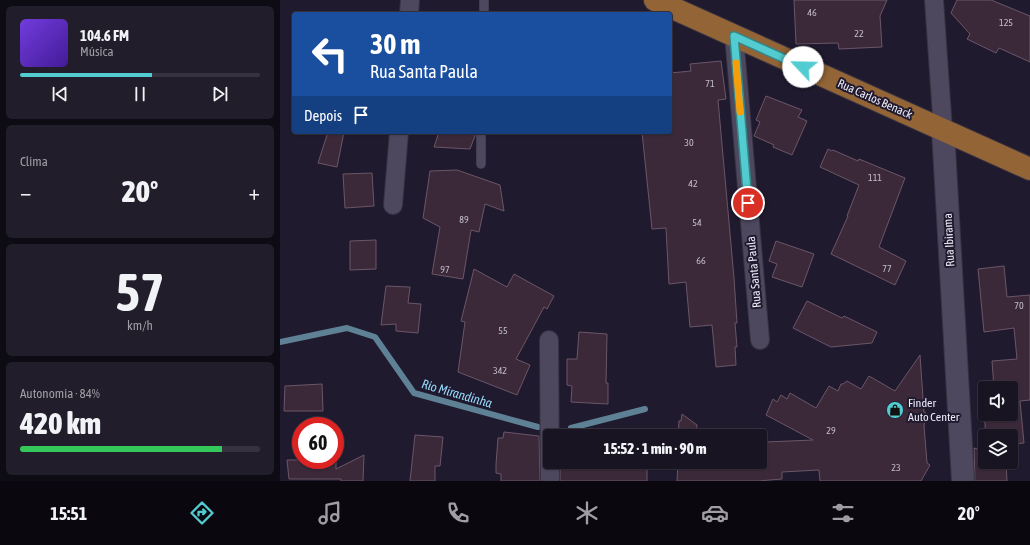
<!DOCTYPE html>
<html lang="pt">
<head>
<meta charset="utf-8">
<style>
  body { margin:0; font-family:"Asap Condensed",sans-serif; background:#211d2a; color:#f1f3f6; height:100vh; display:flex; flex-direction:column; font-size:15px; white-space:nowrap }
  * { box-sizing:border-box; margin:0 }
  p { font-size:13px; color:#9f9ea5 }
  .icon { flex:none; width:22px; height:22px; fill:none; stroke:currentColor; stroke-width:2; stroke-linecap:round; stroke-linejoin:round }
  .map { position:relative; flex:1; overflow:hidden }
  .sheet { display:flex; flex-direction:column; gap:6px; padding:6px; background:#0d0b13; width:280px }
  .sheet>* { flex:none }
  .top-card { position:absolute; left:12px; top:12px; width:380px; height:122px; border-radius:4px; box-shadow:0 1px 3px #0004,0 0 0 1px #363340; background:#1a4fa0; color:#fff; overflow:hidden }
  .tools { position:absolute; left:698px; top:381px; display:grid; gap:8px }
  .tools a { display:grid; place-items:center; width:40px; height:40px; border-radius:4px; background:#181422; box-shadow:0 1px 3px #0004,0 0 0 1px #363340; font-size:20px }
  .speed { position:absolute; left:12px; top:417px; display:flex; gap:8px; font-size:20px; font-weight:700; text-align:center }
  .speed>* { display:grid; place-content:center; width:52px; height:52px; border-radius:50%; background:#181422; box-shadow:0 1px 3px #0004,0 0 0 1px #363340; line-height:1 }
  .speed .limit { border:6px solid #d22; background:#fff; color:#111 }
  .pin { position:absolute; display:grid; place-items:center; width:34px; height:34px; color:#fff; margin:-17px; border:2px solid #fff; border-radius:50%; box-shadow:0 1px 4px #0007 }
  .me { position:absolute; width:44px; margin:-22px; rotate:294deg; stroke-linejoin:round; filter:drop-shadow(0 0 3px #0008) }
  .turn { display:flex; align-items:center; gap:14px; height:84px; padding:0 12px; font-size:18px }
  .turn .icon { width:52px; height:52px; stroke-width:2.5 }
  .turn b { display:block; font-size:28px; line-height:34px }
  .then { display:flex; align-items:center; height:38px; padding:0 12px; background:#0003; gap:8px; font-size:15px }
  .big { font-size:30px; font-weight:800; line-height:1.1 }
  .sheet .tile { flex:1; display:flex; flex-direction:column; justify-content:center; gap:6px; min-width:0; padding:0 14px; border-radius:6px; background:#211d2a }
  .sheet .dial { align-items:center; gap:0 }
  .dial b { font-size:52px; line-height:1 }
  .song { display:flex; align-items:center; gap:12px }
  .cover { width:48px; height:48px; border-radius:6px; background:linear-gradient(135deg,hsl(260 70% 55%),hsl(260 70% 35%)) }
  .played { height:4px; border-radius:2px; background:linear-gradient(90deg,#52ccd0 55%,#363340 55%) }
  .keys { display:flex; justify-content:space-around; direction:ltr }
  .heat { display:flex; justify-content:space-between; align-items:center; font-size:22px; direction:ltr }
  .charge { height:6px; border-radius:3px; background:linear-gradient(90deg,#34c759 84%,#363340 0) }
  .trip { position:absolute; left:263px; top:429px; width:224px; height:40px; border-radius:4px; background:#181422; box-shadow:0 1px 3px #0004,0 0 0 1px #363340; font-weight:800; line-height:40px; text-align:center }
  .menu { display:flex; height:64px; justify-content:space-around; align-items:center; background:#0a080e; color:#9f9ea5 }
  .menu .icon { width:28px; height:28px }
  .menu .active { color:#52ccd0 }
  .menu b { font-size:18px; color:#f1f3f6 }
  main { display:flex; flex:1; min-height:0 }
  .map>svg:first-child { display:block }
  .lines { fill:none; stroke-linecap:round; stroke-linejoin:round }
  .stream { stroke:#5f8196; stroke-width:6 }
  .building { fill:#3b2939; stroke:#6b5668 }
  .lane-casing { stroke:#383343; stroke-width:10 }
  .street-casing { stroke:#383343; stroke-width:20 }
  .secondary-casing { stroke:#383343; stroke-width:24 }
  .primary-casing { stroke:#383343; stroke-width:24 }
  .lane { stroke:#4e485f; stroke-width:9 }
  .street { stroke:#4e485f; stroke-width:18 }
  .secondary { stroke:#4e485f; stroke-width:22 }
  .primary { stroke:#926436; stroke-width:22 }
  .route-casing { stroke:#358587; stroke-width:10 }
  .route { stroke:#52ccd0; stroke-width:7 }
  .slow { stroke:#f59e0b; stroke-width:7 }
  .labels { text-anchor:middle; stroke-width:4; stroke-linejoin:round; paint-order:stroke }
  .number-label { font-size:10px; fill:#c1bac9 }
  .street-label { font-size:12px; fill:#eeebf9; stroke:#201a2e }
  .poi-label { font-size:12px; fill:#eeebf9; stroke:#201a2e; text-anchor:start }
  .water-label { font-size:13px; font-style:italic; fill:#95d8fb; stroke:#201a2e }
</style>
</head>
<body>
<main>
<section class="sheet">
<div class="tile">
<div class="song"><i class="cover"></i><div><b>104.6 FM</b><p>Música</p></div></div>
<div class="played"></div>
<div class="keys"><svg class="icon" aria-label="previous" viewBox="0 0 24 24"><path d="M18 5L8 12l10 7zM5 5v14"/></svg><svg class="icon" aria-label="pause" viewBox="0 0 24 24"><path d="M8 5v14M16 5v14"/></svg><svg class="icon" aria-label="next" viewBox="0 0 24 24"><path d="M6 5l10 7-10 7zM19 5v14"/></svg></div>
</div>
<div class="tile"><p>Clima</p>
<div class="heat"><a>−</a><b class="big">20°</b><a>+</a></div>
</div>
<div class="tile dial"><b>57</b><p>km/h</p></div>
<div class="tile"><p>Autonomia · 84%</p><b class="big">420 km</b><div class="charge"></div></div>
</section>
<div class="map">
<svg width="750" height="481" viewBox="0 0 750 481">
  <rect width="100%" height="100%" fill="#201a2e"/>
  <g class="lines">
    <g class="stream">
      <path d="M0,342L67,328L95,337L134,393L258,427"/>
      <path d="M291,428L365,409"/>
    </g>
  </g>
  <g class="building">
    <path d="M514,0H607L600,16L602,47L559,49L558,43L516,44Z"/>
    <path d="M677,0H711L750,16V62L719,48L716,53L687,39L690,34L671,13Z"/>
    <path d="M441,61L446,99L438,100L454,278L457,323H455L457,347H455L456,365L436,367L432,325L410,327L406,282L389,284L386,228L372,229L362,132H390V73L411,71L410,64Z"/>
    <path d="M486,96L522,110L518,117L527,121L512,155L493,147L494,145L474,136L480,122L476,120Z"/>
    <path d="M48,132H64L57,167L38,163Z"/>
    <path d="M159,132H195V136L190,149L154,147Z"/>
    <path d="M548,149L552,151L553,150L578,161L579,159L625,178L599,247L626,261L615,285L551,254L568,216H567L579,185L540,167Z"/>
    <path d="M177,170L220,185L224,211L205,204L199,232L191,230L183,279L152,274L160,227L143,218L150,171Z"/>
    <path d="M92,173L94,206L65,208L63,174Z"/>
    <path d="M96,240V269L70,270V241Z"/>
    <path d="M496,241L534,254L522,287L492,277L497,264L489,261Z"/>
    <path d="M724,266L727,297L750,295V400L740,401L744,443L731,444V436H706L704,412L705,414H731V388H714L712,361L737,359L734,328L704,332L698,269Z"/>
    <path d="M194,269L227,287L234,274L274,296L267,309L264,307L236,359L250,365L237,395L178,372L185,322L181,321Z"/>
    <path d="M106,286L130,287L128,303L141,304L138,333L116,331V324L101,325Z"/>
    <path d="M527,301L562,318L564,316L597,332L592,343L551,347L513,328Z"/>
    <path d="M299,332L327,334L326,383H328V404L291,402L292,386L287,385V359H297Z"/>
    <path d="M640,355L644,412L646,413L644,426L647,463L650,465L641,481H540L539,470L502,472V479L478,481H397L398,462H486V442L533,440L486,415L493,399L497,402L501,395L507,399L510,393L536,408L549,386L558,391L561,384H563L567,381L581,389L589,376L615,391Z"/>
    <path d="M42,384L43,411H4L5,386Z"/>
    <path d="M402,414L417,425L416,436H417H398L399,421H401Z"/>
    <rect x="334" y="429" width="21" height="7"/>
    <path d="M224,432L259,436L260,481H221V474L216,473V464L218,438H223Z"/>
    <path d="M135,435L163,437L160,466H155V481H130Z"/>
    <path d="M694,448L705,451V462H726L727,481H695Z"/>
    <path d="M84,455L83,481H61V479H9L7,460H56V469Z"/>
    <rect x="280" y="462" width="87" height="19"/>
  </g>
  <g class="lines">
    <g class="lane-casing">
      <g id="lane">
        <path d="M204,14V0"/>
        <path d="M201,164V132"/>
      </g>
    </g>
    <g class="street-casing">
      <g id="street">
        <path d="M654,0L663,130"/>
        <path d="M129,14L130,0"/>
        <path d="M454,35L480,340"/>
        <path d="M113,205L119,132"/>
        <path d="M269,340L270,481"/>
      </g>
    </g>
    <g class="secondary-casing">
      <path id="secondary" d="M663,130L683,481"/>
    </g>
    <g class="primary-casing">
      <path id="primary" d="M375,0L750,169"/>
    </g>
    <use href="#lane" class="lane"/>
    <use href="#street" class="street"/>
    <use href="#secondary" class="secondary"/>
    <use href="#primary" class="primary"/>
  </g>
  <g class="lines">
    <g class="route-casing">
      <path id="route" d="M468,203L454,36L523,67"/>
    </g>
    <use href="#route" class="route"/>
    <path class="slow" d="M456,63L460,112"/>
  </g>
  <defs>
    <g id="shop-disc" transform="scale(0.9)"><circle r="9.5" fill="#52ccd0" stroke="#201a2e"/><path d="M-5-2.5h2.3a2.7 3.5 0 0 1 5.4 0H5L5.5 6h-11ZM-1.5-2.5h3a1.5 2.3 0 0 0-3 0Z" fill="#111"/></g>
  </defs>
  <g fill-rule="evenodd">
    <use href="#shop-disc" x="615" y="410"/>
  </g>
  <g class="labels">
    <g class="number-label">
      <text x="532" y="16">46</text>
      <text x="726" y="26">125</text>
      <text x="579" y="37">22</text>
      <text x="430" y="87">71</text>
      <text x="409" y="146">30</text>
      <text x="595" y="181">111</text>
      <text x="413" y="187">42</text>
      <text x="184" y="223">89</text>
      <text x="417" y="226">54</text>
      <text x="421" y="264">66</text>
      <text x="607" y="272">77</text>
      <text x="165" y="273">97</text>
      <text x="739" y="309">70</text>
      <text x="223" y="334">55</text>
      <text x="220" y="374">342</text>
      <text x="551" y="434">29</text>
      <text x="616" y="471">23</text>
    </g>
    <g class="street-label">
      <text transform="translate(595 99) rotate(24)" y="4">Rua Carlos Benack</text>
      <text transform="translate(669 240) rotate(-93)" y="4">Rua Ibirama</text>
      <text transform="translate(474 272) rotate(-95)" y="4">Rua Santa Paula</text>
    </g>
    <g class="poi-label">
      <text x="628" y="407">Finder<tspan x="628" dy="14">Auto Center</tspan></text>
    </g>
    <g class="water-label">
      <text transform="translate(177 393) rotate(16)" y="5">Rio Mirandinha</text>
    </g>
  </g>
</svg>
<div class="tools">
<a><svg class="icon" aria-label="sound" viewBox="0 0 24 24"><path d="M4 9h4l5-4v14l-5-4H4zM17 9q2 3 0 6"/></svg></a>
<a><svg class="icon" aria-label="layers" viewBox="0 0 24 24"><path d="M12 4l9 5-9 5-9-5zM3 14l9 5 9-5"/></svg></a>
</div>
<div class="speed"><div class="limit">60</div></div>
<div class="pin" style="left:468px;top:203px;background:#d93025"><svg class="icon" aria-label="arrive" viewBox="0 0 24 24"><path d="M6 21V4h12l-3 4 3 4H6"/></svg></div>
<svg class="me" style="left:523px;top:67px" viewBox="-20 -20 40 40"><circle r="19" fill="#fff"/><path d="M0-13L10 11 0 6-10 11z" fill="#52ccd0"/></svg>
<div class="trip">15:52 · 1 min · 90 m</div>
<div class="top-card">
<div class="turn"><svg class="icon" aria-label="left" viewBox="0 0 24 24"><path d="M17 20v-9H6M10 6l-5 5 5 5"/></svg><div><b>30 m</b>Rua Santa Paula</div></div>
<div class="then">Depois<svg class="icon" aria-label="arrive" viewBox="0 0 24 24"><path d="M6 21V4h12l-3 4 3 4H6"/></svg></div>
</div>
</div>
</main>
<nav class="menu">
<b>15:51</b>
<svg class="icon active" aria-label="directions" viewBox="0 0 24 24"><path d="M12 3l9 9-9 9-9-9zM9 14v-3h6M13 9l2 2-2 2"/></svg>
<svg class="icon" aria-label="music" viewBox="0 0 24 24"><path d="M9 18V5l10-2v13"/><circle cx="6" cy="18" r="3"/><circle cx="16" cy="16" r="3"/></svg>
<svg class="icon" aria-label="phone" viewBox="0 0 24 24"><path d="M5 4h4l2 5-3 2q2 4 5 5l2-3 5 2v4C11 20 4 13 5 4z"/></svg>
<svg class="icon" aria-label="climate" viewBox="0 0 24 24"><path d="M12 3v18M4 7l16 10M4 17L20 7"/></svg>
<svg class="icon" aria-label="car" viewBox="0 0 24 24"><path d="M5 17H2v-5l4-1 3-4h7l3 4 3 1v5h-3M9 17h6M6 11h13"/><circle cx="7" cy="17" r="2"/><circle cx="17" cy="17" r="2"/></svg>
<svg class="icon" aria-label="filters" viewBox="0 0 24 24"><path d="M4 7h16M4 17h16"/><circle cx="9" cy="7" r="2"/><circle cx="15" cy="17" r="2"/></svg>
<b>20°</b>
</nav>
</body>
</html>
